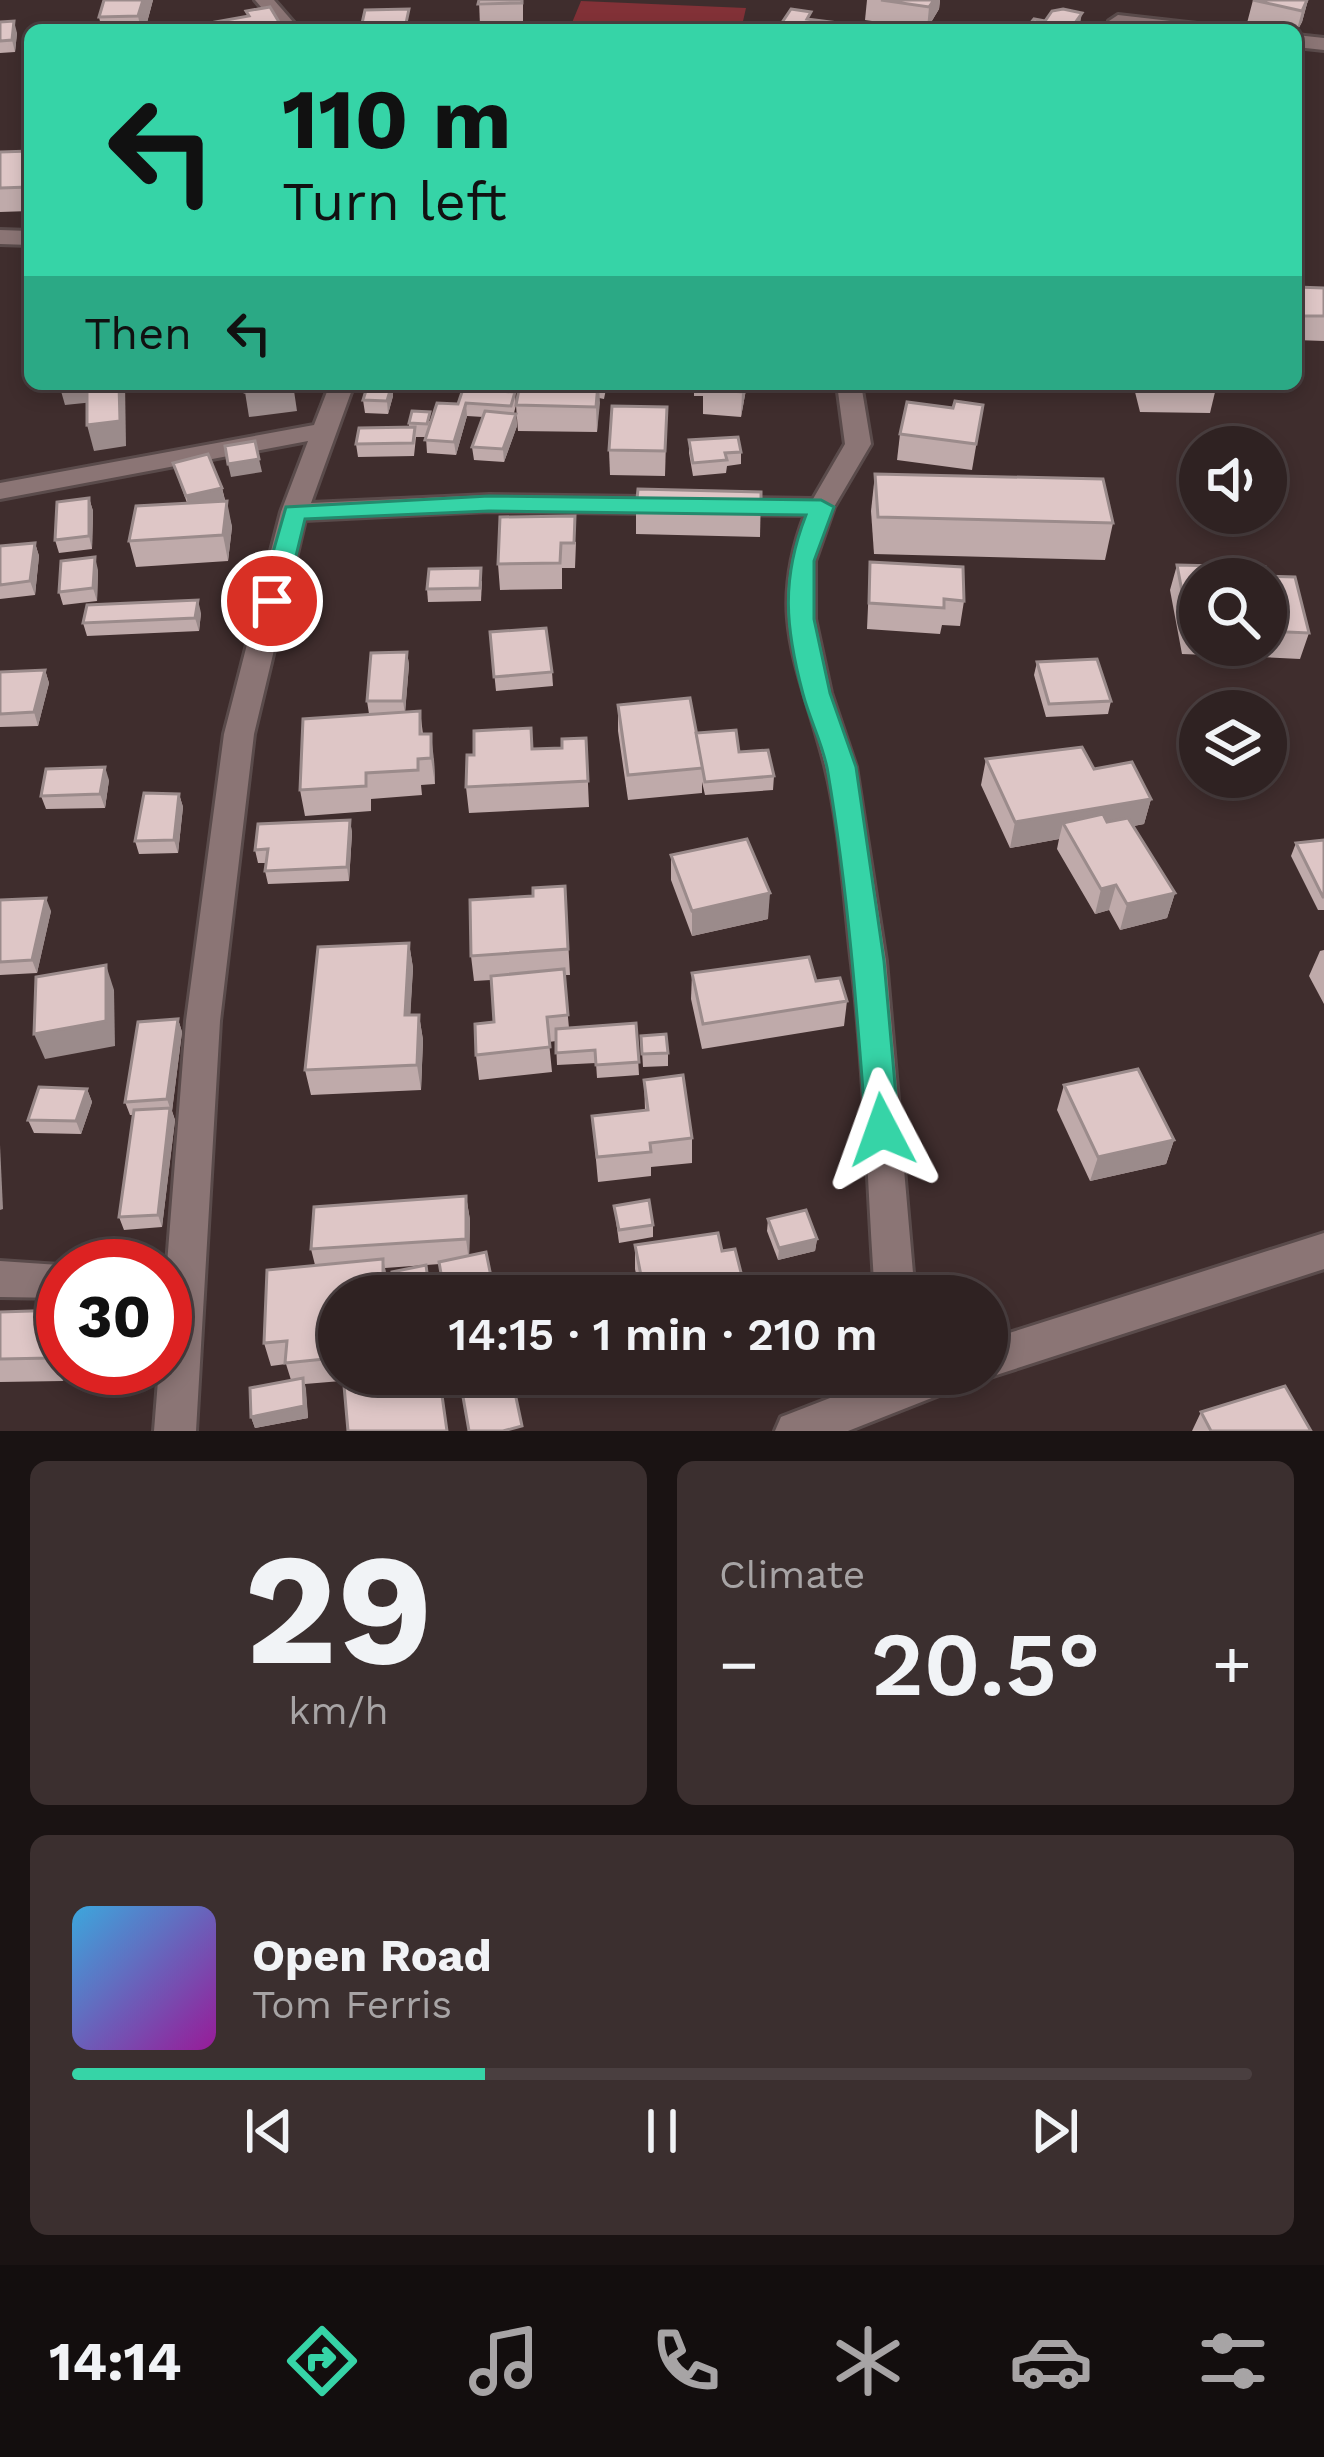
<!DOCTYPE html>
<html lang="en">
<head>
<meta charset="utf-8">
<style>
  body { margin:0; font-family:"Work Sans",sans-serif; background:#3b2f2f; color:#f1f3f6; height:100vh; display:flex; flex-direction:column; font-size:45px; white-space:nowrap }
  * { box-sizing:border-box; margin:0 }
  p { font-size:39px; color:#a7a4a5 }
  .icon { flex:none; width:66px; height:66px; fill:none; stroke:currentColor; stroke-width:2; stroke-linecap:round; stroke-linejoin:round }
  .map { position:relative; height:1431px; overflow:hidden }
  .drawer { display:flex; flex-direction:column; gap:30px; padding:30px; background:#1a1313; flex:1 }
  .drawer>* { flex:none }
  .banner { position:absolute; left:24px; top:24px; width:1278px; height:366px; border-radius:18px; box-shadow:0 6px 18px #0003,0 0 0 3px #4a3f40; background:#36d4a7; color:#111; overflow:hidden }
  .tools { position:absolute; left:1179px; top:426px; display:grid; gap:24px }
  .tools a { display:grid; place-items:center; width:108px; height:108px; border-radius:50%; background:#2f2222; box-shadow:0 6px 18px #0003,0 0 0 3px #4a3f40; font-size:60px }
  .speed { position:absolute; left:36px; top:1239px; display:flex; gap:24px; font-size:60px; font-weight:700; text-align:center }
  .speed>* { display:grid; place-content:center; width:156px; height:156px; border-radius:50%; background:#2f2222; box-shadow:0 6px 18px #0003,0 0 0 3px #4a3f40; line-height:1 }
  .speed .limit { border:18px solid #d22; background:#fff; color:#111 }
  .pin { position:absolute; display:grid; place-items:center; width:102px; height:102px; color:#fff; margin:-51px; border:6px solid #fff; border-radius:50%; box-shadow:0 3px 12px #0007 }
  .me { position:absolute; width:132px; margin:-66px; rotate:356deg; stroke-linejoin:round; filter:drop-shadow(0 0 9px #0008) }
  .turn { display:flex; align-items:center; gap:42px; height:252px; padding:0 60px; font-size:54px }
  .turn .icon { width:156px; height:156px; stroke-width:2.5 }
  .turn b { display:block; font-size:84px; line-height:102px }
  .then { display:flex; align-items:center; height:114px; padding:0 60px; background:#0003; gap:24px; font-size:45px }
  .big { font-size:90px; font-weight:600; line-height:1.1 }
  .drawer .tile { flex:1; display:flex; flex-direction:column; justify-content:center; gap:18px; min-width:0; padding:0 42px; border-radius:18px; background:#3b2f2f }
  .drawer .dial { align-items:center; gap:0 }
  .dial b { font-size:156px; line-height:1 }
  .song { display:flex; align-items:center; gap:36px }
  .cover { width:144px; height:144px; border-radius:18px; background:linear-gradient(135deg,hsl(200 70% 55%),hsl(300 70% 35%)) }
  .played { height:12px; border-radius:6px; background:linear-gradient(90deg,#36d4a7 35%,#4a3f40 35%) }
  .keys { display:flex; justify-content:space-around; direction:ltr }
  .heat { display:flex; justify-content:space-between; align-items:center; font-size:66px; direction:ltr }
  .drawer .tiles { flex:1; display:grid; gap:30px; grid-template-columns:1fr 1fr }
  .tile:last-child { grid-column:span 2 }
  .trip { position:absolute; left:318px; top:1275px; width:690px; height:120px; border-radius:60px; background:#2f2222; box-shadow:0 6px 18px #0003,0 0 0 3px #4a3f40; font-weight:600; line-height:120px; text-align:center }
  .tab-bar { display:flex; height:192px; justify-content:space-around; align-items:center; background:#130e0e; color:#a7a4a5 }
  .tab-bar .icon { width:84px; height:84px }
  .tab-bar .selected { color:#36d4a7 }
  .tab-bar b { font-size:54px; color:#f1f3f6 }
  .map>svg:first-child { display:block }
  .green { fill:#823137 }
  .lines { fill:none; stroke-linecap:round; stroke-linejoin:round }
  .minor-casing { stroke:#5a4b4b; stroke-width:6 }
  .minor { fill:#8b7575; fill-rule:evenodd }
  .wall { fill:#bfaaaa; fill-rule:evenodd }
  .shaded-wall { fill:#9b8b8b }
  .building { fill:#dec6c6; stroke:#9b8b8b; stroke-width:3 }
  .route { fill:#36d4a7; stroke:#238a6d; stroke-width:3 }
</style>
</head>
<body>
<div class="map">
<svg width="1324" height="1431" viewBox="0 0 1324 1431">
  <rect width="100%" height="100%" fill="#3f2d2d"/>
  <path class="green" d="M581,1L746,8L741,30H569Z"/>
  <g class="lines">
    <g class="minor-casing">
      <g id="minor">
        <path d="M255,0H274L300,30H281Z"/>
        <path d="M1118,15L1197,24L1206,30L1111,25L1109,21Z"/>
        <path d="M1296,35L1324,38V50L1296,47Z"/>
        <path d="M0,230L30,231V245L0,244Z"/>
        <path d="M330,384H354L311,503L489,495L813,499L845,444L837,384H861L871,444L834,507L815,561V619L831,693L856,767L886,961L915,1296H875C867,1183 865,1068 851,956C844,894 840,825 825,765C800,668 766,617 805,515L489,511L305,520L254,734L220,1021L196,1431H154L159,1368H165V1290L186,1021L224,734L281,512L308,441L0,499V483L314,425Z"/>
        <path d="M1324,1233V1269L987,1378L976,1374H987V1340Z"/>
        <path d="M0,1261L74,1266H63V1298L0,1297Z"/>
        <path d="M892,1374H963L957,1388L848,1431H775L781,1417Z"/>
      </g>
    </g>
    <use href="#minor" class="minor"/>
  </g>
  <g class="wall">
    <path d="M104,0H153L145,30H102L99,17Z"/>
    <path d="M479,0H523V25L480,26Z"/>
    <path d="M867,0H940L939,9L927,29L865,20Z"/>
    <path d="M1253,0H1313H1308L1302,22L1296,33V30H1282L1247,23Z"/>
    <path d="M0,22L17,33L15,52L0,53Z"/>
    <path d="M30,151V211L0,212V152Z"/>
    <path d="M1296,287L1324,288V341L1296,340Z"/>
    <path d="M392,384L393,396L388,414L365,413L363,400Z"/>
    <path d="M607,384L604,399L599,398L597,432L518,431L516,405L514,413L516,414L517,426L504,462L474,460L472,447L483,417L467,416L456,455L427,453L426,437H416L414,456L358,457L356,444L409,427V423L431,421L458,404L515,392L516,405Z"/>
    <path d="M694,384H747L741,417L703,414V396H694Z"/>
    <path d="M1133,384H1215L1216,388L1210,413L1140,412Z"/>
    <path d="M983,405L972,470L897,460L900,434L953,408Z"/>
    <path d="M667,407L665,476L610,475L609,450Z"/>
    <path d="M689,440L741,452V464L727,466L726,473L693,476L689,453Z"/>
    <path d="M1266,447L1280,477L1276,490H1266Z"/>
    <path d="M173,463L222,488L232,527L228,561L136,567L129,541L187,503Z"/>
    <path d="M875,474L1113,523L1105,560L874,554L871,511Z"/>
    <path d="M761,492L760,537L636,534V509Z"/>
    <path d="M89,498L93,511L92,549L59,553L55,540Z"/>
    <path d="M500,517L576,542L575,568H562V589L500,590L498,564Z"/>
    <path d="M35,543L39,556L35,595L0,599V546Z"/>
    <path d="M870,562L964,601L960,626L942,625L940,634L867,629Z"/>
    <path d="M1177,565L1234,574L1236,565L1266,576L1309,633L1300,659L1242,656L1241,650H1236L1235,656L1182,654L1170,590ZM1200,579H1266V645H1200Z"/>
    <path d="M98,570L97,601L63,605L59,592Z"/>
    <path d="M482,581L481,601L428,602L427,589Z"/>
    <path d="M201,613L199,631L87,636L83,623Z"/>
    <path d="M490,632L552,672L553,686L496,691Z"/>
    <path d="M407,652L409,665L405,712L420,711L423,734L434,760L435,784L421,785L422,795L371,799V811L305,816L300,790L369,714L367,701Z"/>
    <path d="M1037,662L1111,701L1108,714L1046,717L1034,675Z"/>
    <path d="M45,670L49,683L38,726L0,727V672Z"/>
    <path d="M618,705L696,733L739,752L774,776L773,790L705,795L702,782V793L628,800L618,731Z"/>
    <path d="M586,738L589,807L469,813L466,787L532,749L562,748Z"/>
    <path d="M986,759L1094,769L1151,799L1144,824L1134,826L1175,893L1167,918L1120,930L1109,910L1095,914L1057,849L1059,839L1010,848L981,785Z"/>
    <path d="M109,780L105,808L46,809L41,796Z"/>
    <path d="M179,794L183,807L178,853L139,854L135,841Z"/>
    <path d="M350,820L352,833L349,881L268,884L265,871L266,863H258L255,850Z"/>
    <path d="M1324,840V910H1318L1291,856L1296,843Z"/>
    <path d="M671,855L768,919L692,936L671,880Z"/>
    <path d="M565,886L570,975H564L569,1028L636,1023L639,1075L597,1078L596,1063L557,1065L556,1041L549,1042L552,1072L479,1080L476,1055L494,1022L491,980L474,981L471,956L533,896Z"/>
    <path d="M0,900L51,911L37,973L0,975Z"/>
    <path d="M409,943L413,968L410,1015H419L423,1040L421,1090L311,1095L305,1070Z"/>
    <path d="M1324,950V1004L1309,976L1320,951Z"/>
    <path d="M692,973L816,981L847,1001L844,1026L702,1049L691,999Z"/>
    <path d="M178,1019L182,1032L172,1111L175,1120L162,1227L124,1230L119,1217L133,1115H130L125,1102Z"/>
    <path d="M641,1036L668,1053V1066L643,1067Z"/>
    <path d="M644,1080L692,1138V1163L651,1167V1176L598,1182L592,1116L645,1110Z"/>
    <path d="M1064,1085L1174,1140L1166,1164L1090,1181L1057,1110Z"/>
    <path d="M87,1089L92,1102L81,1134L34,1133L28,1120Z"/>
    <path d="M466,1196L470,1220L469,1256L440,1264L385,1268L388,1296H339V1374H342L341,1381L305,1384L308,1418L255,1428L251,1417L291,1380L286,1364L271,1366L264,1343L315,1265L311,1249Z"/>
    <path d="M614,1206L653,1225V1237L619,1243Z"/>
    <path d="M768,1219L817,1239L815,1251L778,1260L767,1231Z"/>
    <path d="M635,1245L722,1251L747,1296H641L635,1269Z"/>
    <path d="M0,1312L63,1368H66L63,1381L0,1382Z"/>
    <path d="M1201,1412L1311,1431H1192Z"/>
  </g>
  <g class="shaded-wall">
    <path d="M143,0H153L145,30H141L138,16Z"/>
    <path d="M934,0H940L939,9L927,29L929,7Z"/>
    <path d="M1308,0L1302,22L1296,33L1302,11Z"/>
    <path d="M1082,13L1080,24L1076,30H1070Z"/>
    <path d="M14,21L17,33L15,52L12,40Z"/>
    <path d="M279,22L280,30H235Z"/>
    <path d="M59,384H89L94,402L65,405Z"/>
    <path d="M119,384H125L126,446L94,451L87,425Z"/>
    <path d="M293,384L297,411L249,417L245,392Z"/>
    <path d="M392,384L393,396L388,414L387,401Z"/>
    <path d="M599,384L600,403L597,432L596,407Z"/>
    <path d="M744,384H747L741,417L742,392Z"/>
    <path d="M466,403L467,416L456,455L454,442Z"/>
    <path d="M516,414L517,426L504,462L503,449Z"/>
    <path d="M259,459L262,472L231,477L228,464Z"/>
    <path d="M222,488L225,501L189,509L186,496Z"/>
    <path d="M89,498L93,511L92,549L89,536Z"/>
    <path d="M227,501L232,527L228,561L223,535Z"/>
    <path d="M35,543L39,556L35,595L30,581Z"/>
    <path d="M95,557L98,570L97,601L93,588Z"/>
    <path d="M198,600L201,613L199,631L195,618Z"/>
    <path d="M407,652L409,665L405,714L403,701Z"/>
    <path d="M45,670L49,683L38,726L34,712Z"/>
    <path d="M431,734L434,760L435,784L431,758Z"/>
    <path d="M105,767L109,780L105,808L100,794Z"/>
    <path d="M179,794L183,807L178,853L174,840Z"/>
    <path d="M1151,799L1144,824L1071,837L1063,823L1059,839L1010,848L1015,822Z"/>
    <path d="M350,820L352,833L349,881L347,867Z"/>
    <path d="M1116,885L1109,910L1095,914L1101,889Z"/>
    <path d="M770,893L768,919L692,936V911Z"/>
    <path d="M1175,893L1167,918L1120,930L1127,904Z"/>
    <path d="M46,898L51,911L37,973L32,960Z"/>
    <path d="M409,943L413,968L409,1040L405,1015Z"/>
    <path d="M106,965L114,990L115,1046L45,1059L34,1034Z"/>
    <path d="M419,1015L423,1040L421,1090L417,1065Z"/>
    <path d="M178,1019L182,1032L172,1111L175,1120L162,1227L158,1215L170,1108L167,1099Z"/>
    <path d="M87,1089L92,1102L81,1134L76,1121Z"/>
    <path d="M1174,1140L1166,1164L1090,1181L1098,1157Z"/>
    <path d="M0,1145L3,1209L0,1210Z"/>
    <path d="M466,1196L470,1220L469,1262L466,1239Z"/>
    <path d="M817,1239L815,1251L778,1260L779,1248Z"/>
    <path d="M383,1259L388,1282V1296H383Z"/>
    <path d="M62,1310L63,1368H66L63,1381L51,1358Z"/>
    <path d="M336,1337L339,1350V1371L335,1358Z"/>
    <path d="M624,1374H645L646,1381L590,1392L589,1381Z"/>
    <path d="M303,1378L306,1389L308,1418L255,1428L251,1417Z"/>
  </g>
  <g class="building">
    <path d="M104,0H143L138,16L99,17Z"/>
    <path d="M479,0H522V3L478,4Z"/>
    <path d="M881,0H934L929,7Z"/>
    <path d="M1253,0H1307L1302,11Z"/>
    <path d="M270,7L279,22L235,30H201L198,25L249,16L246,11Z"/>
    <path d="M409,9L405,28H361L365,10Z"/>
    <path d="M791,9L811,12L807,19L846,24L843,30H777Z"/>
    <path d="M1063,9L1082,13L1070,30H1025L1034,19L1045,21L1052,11Z"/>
    <path d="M14,21L12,40L0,41V22Z"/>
    <path d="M30,151L29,187L0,188V152Z"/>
    <path d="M1296,287L1324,288V316H1296Z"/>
    <path d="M87,384H119L120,421L87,425Z"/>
    <path d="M244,384H292L293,386L245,392Z"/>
    <path d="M368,384H392L387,401L363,400Z"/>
    <path d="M520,384H598L596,407L516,405Z"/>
    <path d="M704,384H744L742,392L703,389Z"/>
    <path d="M1145,384H1215L1216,388L1146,387Z"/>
    <path d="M463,389L515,392L511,406L466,403L454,442L425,440L437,403L458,404Z"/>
    <path d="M955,401L983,405L976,444L900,434L907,402L953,408Z"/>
    <path d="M612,406L667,407L665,451L609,450Z"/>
    <path d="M412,411L430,412L427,424L409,423Z"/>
    <path d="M485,411L516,414L503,449L472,447Z"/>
    <path d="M415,427L413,443L356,444L359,428Z"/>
    <path d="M738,437L741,452L725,453L727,460L693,463L689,440Z"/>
    <path d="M255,441L259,459L228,464L225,446Z"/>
    <path d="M1267,446L1280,477L1266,478V447H1219Z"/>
    <path d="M208,454L222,488L186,496L173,463Z"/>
    <path d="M875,474L1103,479L1113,523L878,517Z"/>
    <path d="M638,489L761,492V512L636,509Z"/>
    <path d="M89,498V536L55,540L57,502Z"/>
    <path d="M227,501L223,535L129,541L136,506Z"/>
    <path d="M575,516L574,543H561L560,563L498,564L500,517Z"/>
    <path d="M35,543L30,581L0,585V546Z"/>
    <path d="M95,557L93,588L59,592L61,561Z"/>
    <path d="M870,562L963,567L964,601L944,599V608L869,603Z"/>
    <path d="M1177,565L1218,566L1220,573L1238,574L1236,565L1265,567L1266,576L1295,577L1309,633L1266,631V579H1200V628H1189Z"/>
    <path d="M481,568L480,588L427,589L429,569Z"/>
    <path d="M198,600L195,618L83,623L87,605Z"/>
    <path d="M546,628L552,672L494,677L490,632Z"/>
    <path d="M407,652L403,701H367L371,653Z"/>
    <path d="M1097,659L1111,701L1049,704L1037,662Z"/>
    <path d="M45,670L34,712L0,714V672Z"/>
    <path d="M690,698L703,768L628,775L618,705Z"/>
    <path d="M420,711V734H431V758L418,759V770L366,773V786L300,790L303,719Z"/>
    <path d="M531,728L532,749L562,748V739L586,738L588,781L466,787L467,755H474V731Z"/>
    <path d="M736,730L739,752L768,750L774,776L705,782L696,733Z"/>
    <path d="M1082,747L1094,769L1132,762L1151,799L1015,822L986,759Z"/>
    <path d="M105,767L100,794L41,796L46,769Z"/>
    <path d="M144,793L179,794L174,840L135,841Z"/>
    <path d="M1103,814L1107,822L1128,818L1175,893L1127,904L1116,885L1101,889L1063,823Z"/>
    <path d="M350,820L347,867L265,871L268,849L255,850L258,824Z"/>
    <path d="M747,839L770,893L692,911L671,855Z"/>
    <path d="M1324,840V897H1323L1296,843Z"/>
    <path d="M565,886L568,949L471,956L470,900L533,896V888Z"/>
    <path d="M46,898L32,960L0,962V900Z"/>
    <path d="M409,943L405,1015H419L417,1065L305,1070L318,947Z"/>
    <path d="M809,957L816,981L840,978L847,1001L703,1024L692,973Z"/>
    <path d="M106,965V1021L34,1034L36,977Z"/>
    <path d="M564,969L568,1015L547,1017L550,1047L476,1055L475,1024L494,1022L491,976Z"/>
    <path d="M178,1019L167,1099L125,1102L138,1022Z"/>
    <path d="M636,1023L639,1062L596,1065L595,1050L556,1053V1029Z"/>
    <path d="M666,1034L668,1053L642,1054L641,1036Z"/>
    <path d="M1138,1069L1174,1140L1098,1157L1064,1085Z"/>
    <path d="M683,1075L692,1138L650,1143L651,1152L597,1157L592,1116L648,1110L644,1080Z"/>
    <path d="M39,1087L87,1089L76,1121L28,1120Z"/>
    <path d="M170,1108L158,1215L119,1217L134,1110Z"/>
    <path d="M466,1196V1239L311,1249L314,1207Z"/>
    <path d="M649,1200L653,1225L619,1230L614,1206Z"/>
    <path d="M806,1210L817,1239L779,1248L768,1219Z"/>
    <path d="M718,1233L722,1251L735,1249L747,1296H645L635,1245Z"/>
    <path d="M486,1252L495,1296H445L439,1262Z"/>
    <path d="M383,1259V1296H339V1337H336L335,1358L285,1363L287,1341L264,1343L267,1270Z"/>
    <path d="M426,1265L430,1296H395L392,1272Z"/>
    <path d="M62,1310L51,1358L0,1359V1312Z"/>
    <path d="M343,1374H439L447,1431H348Z"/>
    <path d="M459,1374H511L522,1426L503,1431H469Z"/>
    <path d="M588,1374H624L589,1381Z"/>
    <path d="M303,1378L304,1406L251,1417L250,1388Z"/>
    <path d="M1285,1386L1311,1431H1211L1201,1412Z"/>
  </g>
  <path class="route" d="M489,496L821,500L834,507L814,561V619L830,693L856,767L884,961L899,1130L894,1140L882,1145L870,1140L866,1130C857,1011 848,891 828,773C824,746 810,721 803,694C785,627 781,579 806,515L489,511L305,519L285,601L272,609L259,601L286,507Z"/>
</svg>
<div class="tools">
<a><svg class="icon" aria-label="sound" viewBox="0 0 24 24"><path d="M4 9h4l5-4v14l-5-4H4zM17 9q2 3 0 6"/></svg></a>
<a><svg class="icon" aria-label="search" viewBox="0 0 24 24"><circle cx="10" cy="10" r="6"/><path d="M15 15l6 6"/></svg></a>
<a><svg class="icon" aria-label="layers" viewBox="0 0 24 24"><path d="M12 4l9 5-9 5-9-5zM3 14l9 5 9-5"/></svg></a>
</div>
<div class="speed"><div class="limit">30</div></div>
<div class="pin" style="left:272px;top:601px;background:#d93025"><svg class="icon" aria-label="arrive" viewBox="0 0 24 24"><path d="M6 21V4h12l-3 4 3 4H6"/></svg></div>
<svg class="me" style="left:882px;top:1130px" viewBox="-20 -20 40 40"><path d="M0-17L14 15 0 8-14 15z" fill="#36d4a7" stroke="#fff" stroke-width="4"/></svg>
<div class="trip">14:15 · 1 min · 210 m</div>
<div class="banner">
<div class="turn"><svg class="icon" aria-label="left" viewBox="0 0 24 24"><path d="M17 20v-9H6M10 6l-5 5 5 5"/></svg><div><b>110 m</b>Turn left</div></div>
<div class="then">Then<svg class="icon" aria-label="left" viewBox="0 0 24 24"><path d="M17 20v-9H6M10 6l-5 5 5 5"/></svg></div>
</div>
</div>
<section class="drawer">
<div class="tiles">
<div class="tile dial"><b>29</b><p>km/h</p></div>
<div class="tile"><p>Climate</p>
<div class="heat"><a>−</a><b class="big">20.5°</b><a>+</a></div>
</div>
<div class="tile">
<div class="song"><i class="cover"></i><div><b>Open Road</b><p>Tom Ferris</p></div></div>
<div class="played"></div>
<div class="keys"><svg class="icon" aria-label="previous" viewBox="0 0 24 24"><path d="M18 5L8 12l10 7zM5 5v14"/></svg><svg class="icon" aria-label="pause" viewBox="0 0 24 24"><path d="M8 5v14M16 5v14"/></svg><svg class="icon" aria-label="next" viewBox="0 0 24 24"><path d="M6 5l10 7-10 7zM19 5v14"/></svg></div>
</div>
</div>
</section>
<nav class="tab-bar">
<b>14:14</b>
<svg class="icon selected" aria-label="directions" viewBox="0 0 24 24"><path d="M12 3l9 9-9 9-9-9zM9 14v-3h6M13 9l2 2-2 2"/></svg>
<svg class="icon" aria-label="music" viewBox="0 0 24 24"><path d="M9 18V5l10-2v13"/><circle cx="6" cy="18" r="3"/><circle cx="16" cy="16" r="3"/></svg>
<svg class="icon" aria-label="phone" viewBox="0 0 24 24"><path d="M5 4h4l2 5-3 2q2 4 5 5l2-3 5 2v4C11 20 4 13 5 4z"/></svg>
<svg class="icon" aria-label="climate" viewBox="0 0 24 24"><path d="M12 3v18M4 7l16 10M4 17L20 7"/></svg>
<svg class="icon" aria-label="car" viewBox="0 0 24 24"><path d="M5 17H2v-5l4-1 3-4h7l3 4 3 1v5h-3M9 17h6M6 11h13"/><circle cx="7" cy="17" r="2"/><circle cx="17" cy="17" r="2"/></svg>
<svg class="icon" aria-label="filters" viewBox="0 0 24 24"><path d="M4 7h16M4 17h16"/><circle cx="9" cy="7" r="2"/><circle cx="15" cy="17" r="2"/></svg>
</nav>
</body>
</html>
